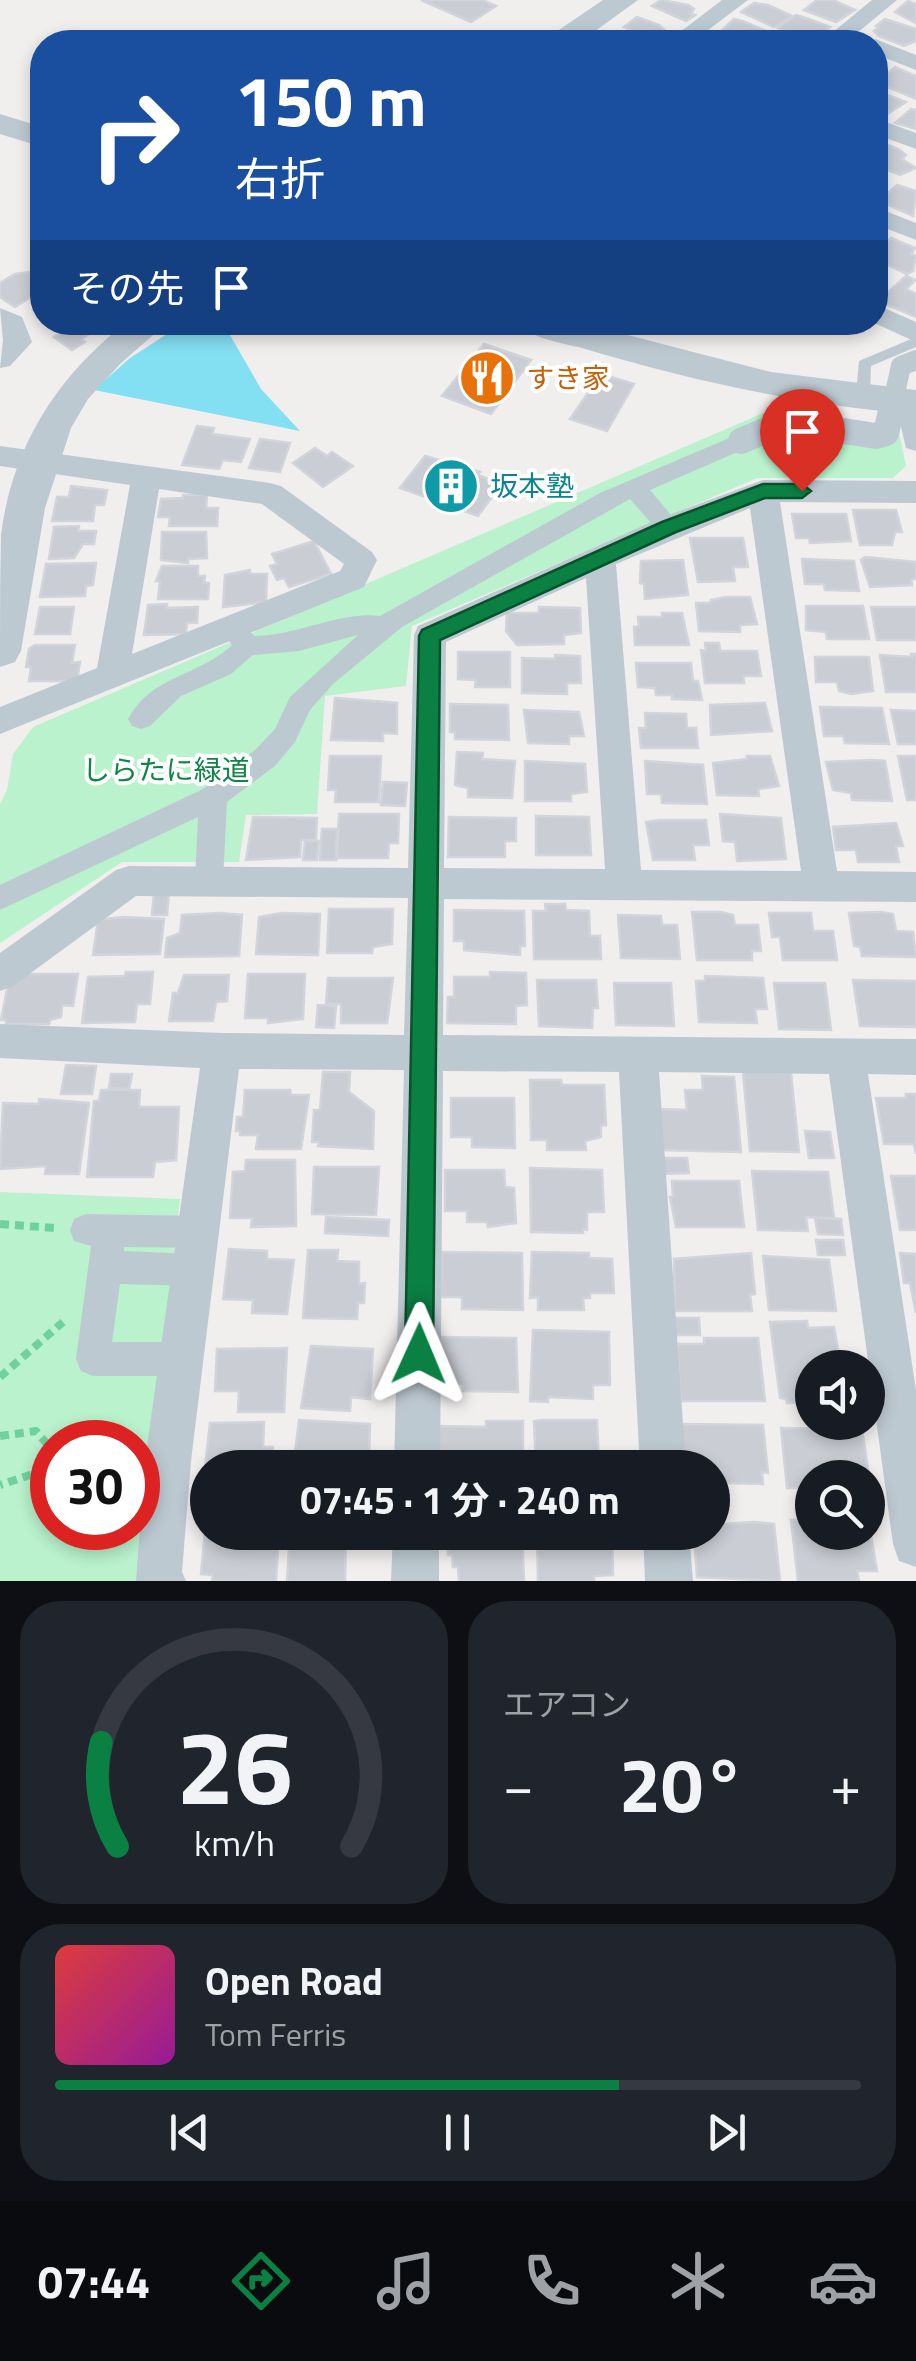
<!DOCTYPE html>
<html lang="ja">
<head>
<meta charset="utf-8">
<style>
  body { margin:0; font-family:"Titillium Web","Noto Sans JP",sans-serif; background:#20242c; color:#f1f3f6; height:100vh; display:flex; flex-direction:column; font-size:38px; white-space:nowrap }
  * { box-sizing:border-box; margin:0 }
  p { font-size:32px; color:#9ea1a6 }
  .icon { flex:none; width:55px; height:55px; fill:none; stroke:currentColor; stroke-width:2; stroke-linecap:round; stroke-linejoin:round }
  .map { position:relative; height:1581px; overflow:hidden }
  .panel { display:flex; flex-direction:column; gap:20px; padding:20px; background:#0d0f14; flex:1 }
  .panel>* { flex:none }
  .guide { position:absolute; left:30px; top:30px; width:858px; height:305px; border-radius:40px; box-shadow:0 5px 15px #0003; background:#1a4fa0; color:#fff; overflow:hidden }
  .controls { position:absolute; left:795px; top:1350px; display:grid; gap:20px }
  .controls a { display:grid; place-items:center; width:90px; height:90px; border-radius:50%; background:#171b24; box-shadow:0 5px 15px #0003; font-size:50px }
  .speed { position:absolute; left:30px; top:1420px; display:flex; gap:20px; font-size:50px; font-weight:700; text-align:center }
  .speed>* { display:grid; place-content:center; width:130px; height:130px; border-radius:50%; background:#171b24; box-shadow:0 5px 15px #0003; line-height:1 }
  .speed .limit { border:15px solid #d22; background:#fff; color:#111 }
  .pin { position:absolute; display:grid; place-items:center; width:85px; height:85px; color:#fff; margin:-102px -42px; border-radius:50% 50% 50% 0; rotate:-45deg; box-shadow:0 0 10px #0007 }
  .pin .icon { rotate:45deg }
  .me { position:absolute; width:110px; margin:-55px; rotate:1deg; stroke-linejoin:round; filter:drop-shadow(0 0 8px #0008) }
  .turn { display:flex; align-items:center; gap:35px; height:210px; padding:0 40px; font-size:45px }
  .turn .icon { width:130px; height:130px; stroke-width:2.5 }
  .turn b { display:block; font-size:70px; line-height:85px }
  .then { display:flex; align-items:center; height:95px; padding:0 40px; background:#0003; gap:20px; font-size:38px }
  .big { font-size:75px; font-weight:700; line-height:1.1 }
  .panel .widget { flex:1; display:flex; flex-direction:column; justify-content:center; gap:15px; min-width:0; padding:0 35px; border-radius:40px; background:#20242c }
  .panel .dial { align-items:center; gap:0 }
  .dial svg { height:260px; overflow:visible; fill:none; stroke:#363941; stroke-width:7; stroke-linecap:round; text-anchor:middle }
  .dial text { fill:#f1f3f6; stroke:none }
  .song { display:flex; align-items:center; gap:30px }
  .cover { width:120px; height:120px; border-radius:15px; background:linear-gradient(135deg,hsl(0 70% 55%),hsl(300 70% 35%)) }
  .played { height:10px; border-radius:5px; background:linear-gradient(90deg,#0b8043 70%,#363941 70%) }
  .keys { display:flex; justify-content:space-around; direction:ltr }
  .heat { display:flex; justify-content:space-between; align-items:center; font-size:55px; direction:ltr }
  .panel .tiles { flex:1; display:grid; gap:20px; grid-template-columns:1fr 1fr }
  .widget:last-child { grid-column:span 2 }
  .trip { position:absolute; left:190px; top:1450px; width:540px; height:100px; border-radius:50px; background:#171b24; box-shadow:0 5px 15px #0003; font-weight:700; line-height:100px; text-align:center }
  .tab-bar { display:flex; height:160px; justify-content:space-around; align-items:center; background:#090b0e; color:#9ea1a6 }
  .tab-bar .icon { width:70px; height:70px }
  .tab-bar .active { color:#0b8043 }
  .tab-bar b { font-size:45px; color:#f1f3f6 }
  .map>svg:first-child { display:block }
  .green { fill:#b9f2cd; fill-rule:evenodd }
  .water { fill:#83dff2 }
  .building { fill:#cacdd3; stroke:#d1d4da; stroke-width:2.5 }
  .lines { fill:none; stroke-linecap:round; stroke-linejoin:round }
  .path { stroke:#6fd29e; stroke-width:8; stroke-dasharray:9 6; stroke-linecap:butt }
  .service { fill:#bdc9d1; fill-rule:evenodd }
  .pedestrian { fill:#bdc9d1; fill-rule:evenodd }
  .minor { fill:#bdc9d1; fill-rule:evenodd }
  .tertiary { fill:#bdc9d1; fill-rule:evenodd }
  .pedestrian-bridge-far1 { stroke:#bdc9d1; stroke-width:20 }
  .pedestrian-bridge { stroke:#bdc9d1; stroke-width:26 }
  .route { fill:#0b8043; stroke:#07532c; stroke-width:2.5 }
  .labels { text-anchor:middle; stroke-width:8; stroke-linejoin:round; paint-order:stroke }
  .food-label { font-size:28px; fill:#c56008; stroke:#fff; text-anchor:start }
  .culture-label { font-size:28px; fill:#0d838f; stroke:#fff; text-anchor:start }
  .park-label { font-size:28px; fill:#108346; stroke:#fff }
</style>
</head>
<body>
<div class="map">
<svg width="916" height="1581" viewBox="0 0 916 1581">
  <rect width="100%" height="100%" fill="#f1eeee"/>
  <g class="green">
    <path d="M775,408L875,424L899,432L906,466L893,478H757L412,626L406,686L325,696L317,814L246,815L239,862H122L0,943V804L7,790L13,754L33,727Z"/>
    <path d="M0,1192L180,1199L136,1581H0ZM52,1442H138V1528H52Z"/>
  </g>
  <path class="water" d="M184,323H223L261,389L300,431L94,390L130,358Z"/>
  <g class="building">
    <path d="M421,0H482L496,6L471,22Z"/>
    <path d="M661,0L688,5L694,9L691,14L695,15L686,21L652,6Z"/>
    <path d="M817,0H833L855,10L836,22L804,10Z"/>
    <path d="M908,1L916,4V23L895,12Z"/>
    <path d="M754,3L768,5L792,16L774,27L741,12Z"/>
    <path d="M796,15L806,18L830,27L810,41L778,28Z"/>
    <path d="M637,17L659,25L670,35L659,42L624,27Z"/>
    <path d="M734,19L745,22L768,32L754,42H739L718,34Z"/>
    <path d="M885,19L916,29V41L904,46L879,36L874,31L879,27L876,26Z"/>
    <path d="M895,67L916,76V99L878,83Z"/>
    <path d="M875,91L880,92L906,102L884,116L875,112Z"/>
    <path d="M911,109L916,110V129L895,123Z"/>
    <path d="M883,143L900,150L906,155L902,159L916,168L900,175L875,165V150Z"/>
    <path d="M897,185L916,191L913,216L879,201Z"/>
    <path d="M891,238L915,248L911,254L916,256L913,271L907,274L875,259V252Z"/>
    <path d="M30,272L42,280V290L15,307L0,297V283L15,274Z"/>
    <path d="M906,276L915,280L906,289L916,294V317L878,301Z"/>
    <path d="M78,322H107L81,339L85,342L72,350L54,337Z"/>
    <path d="M484,344L531,360L491,414L442,396Z"/>
    <path d="M601,374L634,384L607,431L570,419Z"/>
    <path d="M197,426L214,428L212,434L250,439L241,462L223,460L219,469L182,465Z"/>
    <path d="M260,439L290,443L280,472L249,468Z"/>
    <path d="M315,448L327,456L332,452L353,466L323,487L293,463Z"/>
    <path d="M425,456L480,472L478,475L501,484L478,516L400,488Z"/>
    <path d="M71,486L107,490L104,505H95L93,521H52L57,497H69Z"/>
    <path d="M183,495H207L206,508H218L217,526H169L170,517H158L161,499L183,498Z"/>
    <path d="M853,510H896L902,532H895L892,545H860Z"/>
    <path d="M792,514H846L851,541L810,543L809,538H796Z"/>
    <path d="M79,526L78,531H96L94,544H83L74,558L49,559L54,527Z"/>
    <path d="M162,532H206L207,558L188,559V563L161,560Z"/>
    <path d="M690,538H743L748,567H733L735,581L698,582Z"/>
    <path d="M314,541L331,574L289,587L284,578L277,580L270,566L277,564L272,554Z"/>
    <path d="M865,557L916,562V579H911L912,585L870,587L861,560Z"/>
    <path d="M802,559L854,561L859,591L825,590L824,584H805Z"/>
    <path d="M683,560L688,595L645,599L644,584L640,583L641,561Z"/>
    <path d="M96,563L93,585L86,586L85,596L40,597L46,564Z"/>
    <path d="M162,566H198V576H205L204,583H209L208,599H158L160,581H156Z"/>
    <path d="M250,570V574H267L266,602L223,607L225,575Z"/>
    <path d="M726,597H750L757,624L740,625V632L699,631L696,603H710L711,600Z"/>
    <path d="M167,604V608L198,607L197,623H187L186,634L144,635L148,605Z"/>
    <path d="M806,606H863L869,639H827L826,632L806,630Z"/>
    <path d="M40,607H74L70,634H35Z"/>
    <path d="M539,607L580,608L581,633L564,635V644L517,645L506,631L507,613H539Z"/>
    <path d="M871,607H916V640H877Z"/>
    <path d="M662,613H682L689,645H635L634,627H639L638,617H662Z"/>
    <path d="M705,643H719L720,651H757L761,676H743L744,683H705L701,650L706,651Z"/>
    <path d="M35,645H75L72,663L80,662L77,681H29L31,667H26L29,649Z"/>
    <path d="M458,652H510V687H475L476,680L458,679Z"/>
    <path d="M911,654H916V692H886L880,655L912,657Z"/>
    <path d="M555,655L580,656L581,683H567V694L522,693V658L555,659Z"/>
    <path d="M815,657H869L873,691L851,694L839,691L837,682H816Z"/>
    <path d="M636,663H691L693,681H698L702,700L672,699V695H656L655,688L638,687Z"/>
    <path d="M335,698L397,703V734L383,733V741L331,740Z"/>
    <path d="M765,703L772,731L711,735L710,705Z"/>
    <path d="M450,704L508,705L509,740L455,739V732H450Z"/>
    <path d="M820,707L882,708L889,744L845,743L843,736H824Z"/>
    <path d="M524,710L579,712L584,736H569V744L528,743Z"/>
    <path d="M891,710L916,711V744H898Z"/>
    <path d="M645,713L686,714L687,728H696L698,748H641L639,728H646Z"/>
    <path d="M457,752L483,753L482,759L515,761L512,798L468,797V788L455,785Z"/>
    <path d="M330,756H381L379,802H335L336,790H328Z"/>
    <path d="M747,756H770L779,786L758,789L759,796L717,795L713,763L747,759Z"/>
    <path d="M898,756H916V800H907Z"/>
    <path d="M872,760L885,761L892,801L852,800L851,793L833,790L826,762Z"/>
    <path d="M525,761L585,764L587,792L571,794V801H525Z"/>
    <path d="M645,761L703,765L707,804L662,803L661,794H647Z"/>
    <path d="M383,782L407,783L405,806L381,805Z"/>
    <path d="M339,814H399L398,843H389L388,858H337Z"/>
    <path d="M720,814L781,818L786,859L737,861L735,842L723,841Z"/>
    <path d="M536,816L589,817L591,855H536Z"/>
    <path d="M253,817L317,818L316,840H301L300,857L246,860Z"/>
    <path d="M449,817L516,818V841H505V857H448Z"/>
    <path d="M660,820H706L709,845H693L695,860H653L646,822Z"/>
    <path d="M896,823L903,846H896L899,862H858L856,850H836L833,827Z"/>
    <path d="M322,829H337L336,860H320Z"/>
    <path d="M305,841H319L317,860H303Z"/>
    <path d="M154,892H169L167,915H152Z"/>
    <path d="M545,904H565L566,910L589,911L590,936H600L601,959H534L533,911H546Z"/>
    <path d="M329,909H393L392,944L373,947L372,953H327Z"/>
    <path d="M454,910L524,911L525,946H520V955L464,950V941H454Z"/>
    <path d="M692,912H721L733,915L735,925H758L761,951H752V960H697Z"/>
    <path d="M881,912L893,914L896,931L913,932L916,957L862,956L860,947L854,946L849,913Z"/>
    <path d="M220,913L242,915L239,956L165,957L167,938L180,933L182,915Z"/>
    <path d="M282,913L320,914L318,955L256,954L259,917Z"/>
    <path d="M769,913H811L813,931H833L837,960H783L780,937H772Z"/>
    <path d="M618,915L661,916L662,925H677L680,959L621,958Z"/>
    <path d="M123,917L164,919L160,954L93,955L98,920Z"/>
    <path d="M126,972H153L150,1004H137L135,1022L82,1023L88,977L125,976Z"/>
    <path d="M490,972L526,973L527,1005L516,1006V1024L447,1023L448,997H454V977H490Z"/>
    <path d="M23,974H78L73,1006L62,1005L61,1017L50,1020L49,1024H6V1020H1L8,985Z"/>
    <path d="M248,974H305L303,1019L268,1023V1018H245Z"/>
    <path d="M184,975H229L227,1001L216,1002L213,1021H169L173,993H178Z"/>
    <path d="M705,976L763,978L767,1009H755L757,1023L699,1022L696,981H705Z"/>
    <path d="M328,978H393L387,1023H341V1004H326Z"/>
    <path d="M537,980H596L598,1008H593L592,1028L539,1026Z"/>
    <path d="M853,980L916,981V1027L860,1026Z"/>
    <path d="M614,983H671L674,1026L616,1025Z"/>
    <path d="M774,983H825L831,1030L779,1029Z"/>
    <path d="M318,1005L336,1006L334,1028L316,1027Z"/>
    <path d="M66,1065L96,1066L92,1094H61Z"/>
    <path d="M743,1071L791,1073L799,1152L750,1151Z"/>
    <path d="M323,1072H350L349,1092L374,1111L373,1149L318,1146L319,1142H312L314,1110H320Z"/>
    <path d="M111,1074H132L129,1089L109,1088Z"/>
    <path d="M702,1076L734,1077L741,1152L661,1150L659,1109L687,1110L685,1090H703Z"/>
    <path d="M530,1080H561L562,1085H604L606,1125H601V1137L585,1141L586,1150H547V1140H531Z"/>
    <path d="M101,1090H140L139,1107H179L176,1160L155,1162L153,1177H87L94,1101H99Z"/>
    <path d="M245,1090H290L291,1095H309L301,1149H256L258,1135H240V1131H236L237,1117H243Z"/>
    <path d="M906,1094H916V1154L914,1144H884L876,1098H906Z"/>
    <path d="M451,1098H514L515,1148L472,1147V1137H451Z"/>
    <path d="M39,1099L89,1103L79,1174H45L46,1166L0,1169L3,1103L39,1104Z"/>
    <path d="M805,1131L830,1132L834,1158H809Z"/>
    <path d="M656,1158H687L689,1173L658,1174Z"/>
    <path d="M246,1160H295L296,1226L251,1227L252,1218H230L233,1172L245,1171Z"/>
    <path d="M314,1167H379L376,1215L312,1214Z"/>
    <path d="M530,1168L602,1170L604,1212H587V1230L583,1229V1233L531,1232Z"/>
    <path d="M445,1170H504L505,1187L514,1188L516,1223L488,1227L487,1222H467V1211H445Z"/>
    <path d="M752,1171L828,1172L834,1218L806,1217L808,1231L758,1230Z"/>
    <path d="M891,1176H916V1230H900Z"/>
    <path d="M672,1181H739L744,1227H676L670,1197H673Z"/>
    <path d="M326,1217L389,1220L388,1236L325,1233Z"/>
    <path d="M815,1218L841,1219L843,1235L818,1234Z"/>
    <path d="M816,1240H843L845,1255H818Z"/>
    <path d="M229,1249L267,1251V1259L294,1260L287,1314L252,1313L253,1300L223,1299Z"/>
    <path d="M308,1250H338L337,1261L359,1262V1284L365,1283L364,1303H358L357,1319L303,1318Z"/>
    <path d="M442,1252L522,1253L523,1310L462,1309V1297H441Z"/>
    <path d="M532,1252L589,1253V1258L612,1259L614,1293H590V1298H583L584,1310H538V1297L530,1298Z"/>
    <path d="M751,1253L755,1294L750,1295L752,1311H675L674,1259Z"/>
    <path d="M900,1253L916,1254V1313L910,1283H904Z"/>
    <path d="M763,1256L829,1260L836,1311L769,1310Z"/>
    <path d="M666,1318H699L700,1335H668Z"/>
    <path d="M807,1321L808,1328L834,1327L839,1355H843L845,1368H812V1402L787,1403L786,1399L780,1398L770,1322Z"/>
    <path d="M533,1330L609,1332L610,1385H593V1399L548,1397V1402L530,1401Z"/>
    <path d="M439,1337L516,1338L518,1392L463,1391V1384H439Z"/>
    <path d="M704,1338H758L765,1401H681L677,1344H704Z"/>
    <path d="M311,1346L373,1349L370,1399L351,1397L350,1411L301,1408Z"/>
    <path d="M287,1348L284,1412H238L239,1391H215L217,1349Z"/>
    <path d="M299,1420L370,1424L369,1457L362,1456V1468H293Z"/>
    <path d="M542,1420H597L599,1468H536L534,1421Z"/>
    <path d="M486,1421H523V1468H437V1426L486,1427Z"/>
    <path d="M264,1422L263,1447H273L272,1468H208V1494H202L210,1423Z"/>
    <path d="M681,1424L763,1425L768,1473L762,1472L763,1484L723,1483V1478H712V1468L684,1465Z"/>
    <path d="M781,1428L862,1429L869,1476L812,1478V1488H787Z"/>
    <path d="M868,1518L877,1571H857L859,1581H798L791,1520L812,1519V1532H868Z"/>
    <path d="M753,1522L774,1524L780,1581L697,1577L694,1532H712V1525Z"/>
    <path d="M205,1532L279,1533L276,1581H212L213,1575L201,1574Z"/>
    <path d="M290,1532H346L345,1581H287Z"/>
    <path d="M447,1532H522L524,1581H459L458,1567H453L452,1555H448Z"/>
    <path d="M537,1532H612L613,1575L594,1576V1581H538Z"/>
  </g>
  <g class="lines">
    <g class="path">
      <path d="M0,1224L54,1228"/>
      <path d="M0,1377L63,1322"/>
      <path d="M0,1436L36,1431L46,1443L45,1462L33,1474L0,1485"/>
    </g>
    <path class="service" d="M916,337V347L871,366L870,395L863,400L858,398L856,395L859,361Z"/>
    <g class="pedestrian">
      <path d="M741,433L753,441L749,447L650,490L681,527L678,533H660L630,499L402,627L333,684L310,710L295,742L275,766L227,802L223,880L219,889L209,892L199,889L195,880L198,817L0,910V885L203,789L255,750L275,729L290,697L358,635L299,651L253,655L231,674L181,696L150,726L141,729L132,726L128,719C151,675 200,676 232,645L219,627L223,620H241L254,636C298,636 339,611 380,616L600,493Z"/>
      <path d="M86,1214L198,1216L210,1221L214,1232L210,1243L198,1248L124,1247V1251L193,1254L205,1258L210,1270L205,1282L193,1286L120,1284L112,1342H182L194,1347L199,1359L194,1371L182,1376H93L81,1371L76,1359L91,1246L74,1241L70,1230L74,1219Z"/>
    </g>
    <g class="minor">
      <path d="M722,0H748L692,42H667Z"/>
      <path d="M872,0H897L846,42H821Z"/>
      <path d="M875,39L916,55V70L875,54V42H866Z"/>
      <path d="M875,118L916,133V149L875,134Z"/>
      <path d="M875,207L916,223V240L875,224Z"/>
      <path d="M875,304L916,322V342L872,322H875Z"/>
      <path d="M0,308L22,317L32,342L10,366L0,368L3,340Z"/>
      <path d="M909,392L916,394V451L906,448L895,402L899,395Z"/>
      <path d="M0,446L270,483L281,486L372,552L377,560L364,587L0,734V707L97,668L130,485L0,466ZM159,489L262,504L344,564L340,571L132,654Z"/>
      <path d="M763,480L916,481V503L780,502L837,871L916,872V902L444,899L443,1035L916,1039V1075L868,1074L916,1390V1567L899,1561L893,1544L829,1074L659,1072L686,1468H640L619,1072L443,1071L440,1468H394L404,1070L239,1069L191,1461L182,1572L186,1581H136L145,1461L200,1068L0,1058V1024L222,1033L404,1035L408,898L136,896L13,986L0,991V953L116,870L129,866L408,868L414,635L418,626L658,519ZM750,508L801,871L641,870L616,564ZM586,578L605,869L444,868L446,642Z"/>
      <path d="M393,1532H439V1581H391Z"/>
      <path d="M643,1532H689L693,1581H645Z"/>
    </g>
    <g class="tertiary">
      <path d="M603,0H638L580,42H546L550,36Z"/>
      <path d="M0,114L42,127V147L0,134Z"/>
      <path d="M127,322H168L120,364L88,399L71,428L45,508L21,651L15,662L0,667C0,624 0,578 1,535C12,447 57,376 127,322Z"/>
      <path d="M519,322H577L771,372L916,390V414C801,405 692,381 582,348C563,343 529,339 519,322Z"/>
    </g>
    <path class="pedestrian-bridge-far1" d="M892,406L901,366L916,360"/>
    <path class="pedestrian-bridge" d="M741,441L785,422L876,436L886,433L893,403"/>
  </g>
  <path class="route" d="M763,484H802L811,491L802,498H765L676,532L440,640L433,1354L429,1364L419,1368L409,1364L405,1354L419,636L422,630L662,522Z"/>
  <defs>
    <g id="restaurant-disc" transform="scale(2.875)"><circle r="9.5" fill="#e8710a" stroke="#fff"/><path d="M-5-6h1v4h1v-4h1v4h1v-4h1v5L-1.5 .5V6h-2V.5L-5-1ZM5-6V6H3V1.5H1.5Q1.5-4 5-6Z" fill="#fff"/></g>
    <g id="building-disc" transform="scale(2.875)"><circle r="9.5" fill="#0f9aa8" stroke="#fff"/><path d="M-4-6H4V6H1V3H-1V6H-4ZM-2.5-4.3h1.7v1.8h-1.7ZM.8-4.3h1.7v1.8H.8ZM-2.5-1h1.7V.8h-1.7ZM.8-1h1.7V.8H.8Z" fill="#fff"/></g>
  </defs>
  <g fill-rule="evenodd">
    <use href="#restaurant-disc" x="487" y="378"/>
    <use href="#building-disc" x="451" y="486"/>
  </g>
  <g class="labels">
    <g class="food-label">
      <text x="526" y="388">すき家</text>
    </g>
    <g class="culture-label">
      <text x="490" y="496">坂本塾</text>
    </g>
    <g class="park-label">
      <text x="166" y="780">しらたに緑道</text>
    </g>
  </g>
</svg>
<div class="controls">
<a><svg class="icon" aria-label="sound" viewBox="0 0 24 24"><path d="M4 9h4l5-4v14l-5-4H4zM17 9q2 3 0 6"/></svg></a>
<a><svg class="icon" aria-label="search" viewBox="0 0 24 24"><circle cx="10" cy="10" r="6"/><path d="M15 15l6 6"/></svg></a>
</div>
<div class="speed"><div class="limit">30</div></div>
<div class="pin" style="left:802px;top:491px;background:#d93025"><svg class="icon" aria-label="arrive" viewBox="0 0 24 24"><path d="M6 21V4h12l-3 4 3 4H6"/></svg></div>
<svg class="me" style="left:419px;top:1354px" viewBox="-20 -20 40 40"><path d="M0-17L14 15 0 8-14 15z" fill="#0b8043" stroke="#fff" stroke-width="4"/></svg>
<div class="trip">07:45 · 1 分 · 240 m</div>
<div class="guide">
<div class="turn"><svg class="icon" aria-label="right" viewBox="0 0 24 24"><path d="M7 20v-9h11M14 6l5 5-5 5"/></svg><div><b>150 m</b>右折</div></div>
<div class="then">その先<svg class="icon" aria-label="arrive" viewBox="0 0 24 24"><path d="M6 21V4h12l-3 4 3 4H6"/></svg></div>
</div>
</div>
<section class="panel">
<div class="tiles">
<div class="widget dial"><svg viewBox="0 0 100 80">
<path d="M14 69A42 42 0 1 1 86 69"/>
<path d="M14 69A42 42 0 0 1 9 37" stroke="#0b8043"/>
<text x="50" y="56" font-size="32" font-weight="700">26</text>
<text x="50" y="72" font-size="11">km/h</text>
</svg></div>
<div class="widget"><p>エアコン</p>
<div class="heat"><a>−</a><b class="big">20°</b><a>+</a></div>
</div>
<div class="widget">
<div class="song"><i class="cover"></i><div><b>Open Road</b><p>Tom Ferris</p></div></div>
<div class="played"></div>
<div class="keys"><svg class="icon" aria-label="previous" viewBox="0 0 24 24"><path d="M18 5L8 12l10 7zM5 5v14"/></svg><svg class="icon" aria-label="pause" viewBox="0 0 24 24"><path d="M8 5v14M16 5v14"/></svg><svg class="icon" aria-label="next" viewBox="0 0 24 24"><path d="M6 5l10 7-10 7zM19 5v14"/></svg></div>
</div>
</div>
</section>
<nav class="tab-bar">
<b>07:44</b>
<svg class="icon active" aria-label="directions" viewBox="0 0 24 24"><path d="M12 3l9 9-9 9-9-9zM9 14v-3h6M13 9l2 2-2 2"/></svg>
<svg class="icon" aria-label="music" viewBox="0 0 24 24"><path d="M9 18V5l10-2v13"/><circle cx="6" cy="18" r="3"/><circle cx="16" cy="16" r="3"/></svg>
<svg class="icon" aria-label="phone" viewBox="0 0 24 24"><path d="M5 4h4l2 5-3 2q2 4 5 5l2-3 5 2v4C11 20 4 13 5 4z"/></svg>
<svg class="icon" aria-label="climate" viewBox="0 0 24 24"><path d="M12 3v18M4 7l16 10M4 17L20 7"/></svg>
<svg class="icon" aria-label="car" viewBox="0 0 24 24"><path d="M5 17H2v-5l4-1 3-4h7l3 4 3 1v5h-3M9 17h6M6 11h13"/><circle cx="7" cy="17" r="2"/><circle cx="17" cy="17" r="2"/></svg>
</nav>
</body>
</html>
